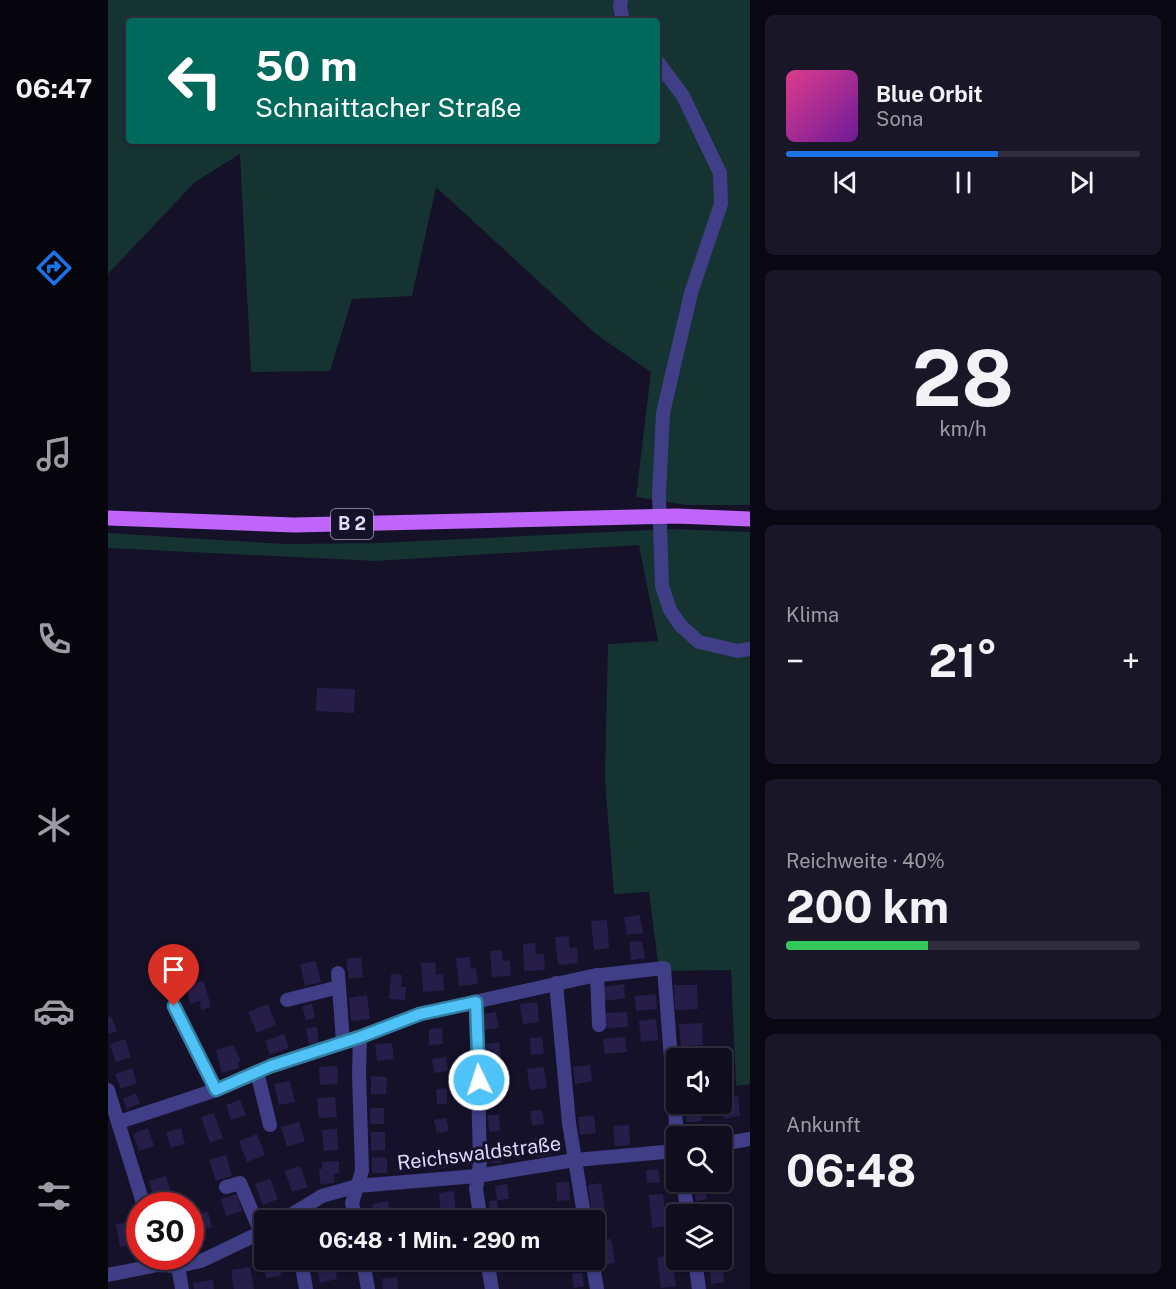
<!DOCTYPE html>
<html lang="de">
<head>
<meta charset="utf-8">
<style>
  body { margin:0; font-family:"Public Sans",sans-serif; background:#191628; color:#f1f3f6; height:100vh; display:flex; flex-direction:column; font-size:22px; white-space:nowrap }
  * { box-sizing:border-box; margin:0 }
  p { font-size:20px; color:#9c9ca4 }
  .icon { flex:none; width:33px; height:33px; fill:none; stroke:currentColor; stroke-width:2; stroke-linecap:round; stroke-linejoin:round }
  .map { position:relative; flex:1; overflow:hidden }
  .drawer { display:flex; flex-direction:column; gap:15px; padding:15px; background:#090711; width:426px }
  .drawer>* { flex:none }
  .top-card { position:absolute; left:18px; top:18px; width:534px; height:126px; border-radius:6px; box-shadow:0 2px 4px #0004,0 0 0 2px #302d3d; background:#00695c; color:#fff; overflow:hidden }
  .controls { position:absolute; left:558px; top:1048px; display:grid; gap:12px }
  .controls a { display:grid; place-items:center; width:66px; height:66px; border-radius:6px; background:#100d1f; box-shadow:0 2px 4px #0004,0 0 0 2px #302d3d; font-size:30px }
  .speed { position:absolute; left:18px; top:1192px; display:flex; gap:12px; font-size:30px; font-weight:700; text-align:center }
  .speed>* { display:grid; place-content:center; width:78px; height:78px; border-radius:50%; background:#100d1f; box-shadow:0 2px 4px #0004,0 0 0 2px #302d3d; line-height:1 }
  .speed .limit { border:9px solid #d22; background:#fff; color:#111 }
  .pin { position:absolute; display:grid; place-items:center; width:51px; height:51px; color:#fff; margin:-62px -26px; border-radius:50% 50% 50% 0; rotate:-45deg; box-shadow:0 0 6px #0007 }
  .pin .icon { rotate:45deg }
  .me { position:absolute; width:66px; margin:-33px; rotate:356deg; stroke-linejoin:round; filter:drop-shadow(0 0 4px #0008) }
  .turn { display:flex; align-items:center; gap:21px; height:126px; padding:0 30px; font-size:27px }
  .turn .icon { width:78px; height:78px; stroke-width:2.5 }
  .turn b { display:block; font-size:42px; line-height:51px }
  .big { font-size:45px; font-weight:700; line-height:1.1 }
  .drawer .tile { flex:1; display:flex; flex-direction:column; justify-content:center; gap:9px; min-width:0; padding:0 21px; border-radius:9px; background:#191628 }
  .drawer .dial { align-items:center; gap:0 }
  .dial b { font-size:78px; line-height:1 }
  .song { display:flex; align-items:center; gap:18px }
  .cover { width:72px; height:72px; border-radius:9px; background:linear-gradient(135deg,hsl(330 70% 55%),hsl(280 70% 35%)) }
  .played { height:6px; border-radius:3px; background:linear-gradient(90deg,#1a73e8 60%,#302d3d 60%) }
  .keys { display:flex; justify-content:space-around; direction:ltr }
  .heat { display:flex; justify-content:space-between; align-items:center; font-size:33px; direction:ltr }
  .charge { height:9px; border-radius:4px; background:linear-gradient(90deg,#34c759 40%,#302d3d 0) }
  .trip { position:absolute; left:146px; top:1210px; width:351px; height:60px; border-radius:6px; background:#100d1f; box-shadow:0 2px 4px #0004,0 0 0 2px #302d3d; font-weight:700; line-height:60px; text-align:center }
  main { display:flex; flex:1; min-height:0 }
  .tab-bar { display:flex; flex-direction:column; width:108px; justify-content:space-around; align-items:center; background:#06050c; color:#9c9ca4 }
  .tab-bar .icon { width:42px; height:42px }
  .tab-bar .on { color:#1a73e8 }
  .tab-bar b { font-size:27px; color:#f1f3f6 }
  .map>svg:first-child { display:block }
  .green { fill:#143331; fill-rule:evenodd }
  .building { fill:#261e49 }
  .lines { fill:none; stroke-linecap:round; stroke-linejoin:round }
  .minor { stroke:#403e86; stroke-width:14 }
  .major { stroke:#c065fa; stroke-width:15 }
  .route-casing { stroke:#337fa1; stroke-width:15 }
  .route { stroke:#4fc3f7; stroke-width:10 }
  .labels { text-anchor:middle; stroke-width:6; stroke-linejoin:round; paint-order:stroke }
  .shield { fill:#151129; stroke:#a29ebe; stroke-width:1.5 }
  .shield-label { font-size:18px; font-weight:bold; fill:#dedafe }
  .street-label { font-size:20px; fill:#dedafe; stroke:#151129 }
</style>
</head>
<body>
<main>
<nav class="tab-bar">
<b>06:47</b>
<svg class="icon on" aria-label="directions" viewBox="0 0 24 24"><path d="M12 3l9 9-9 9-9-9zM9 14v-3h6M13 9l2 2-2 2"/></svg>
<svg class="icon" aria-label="music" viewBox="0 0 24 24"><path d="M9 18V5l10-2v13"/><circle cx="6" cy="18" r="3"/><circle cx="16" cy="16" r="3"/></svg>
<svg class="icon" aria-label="phone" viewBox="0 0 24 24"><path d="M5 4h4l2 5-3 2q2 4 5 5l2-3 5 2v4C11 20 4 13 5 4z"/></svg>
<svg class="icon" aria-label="climate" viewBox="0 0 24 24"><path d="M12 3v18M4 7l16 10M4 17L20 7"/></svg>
<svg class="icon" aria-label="car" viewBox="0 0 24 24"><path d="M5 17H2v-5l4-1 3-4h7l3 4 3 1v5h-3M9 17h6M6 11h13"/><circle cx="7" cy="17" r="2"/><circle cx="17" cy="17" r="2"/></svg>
<svg class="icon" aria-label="filters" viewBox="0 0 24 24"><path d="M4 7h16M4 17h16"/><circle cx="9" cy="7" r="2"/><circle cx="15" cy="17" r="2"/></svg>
</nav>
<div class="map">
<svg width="642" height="1289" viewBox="0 0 642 1289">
  <rect width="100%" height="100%" fill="#151129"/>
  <g class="green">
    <path d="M0,0H642V505H578L528,497L543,372L489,335L328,187L304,296L244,299L222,371L143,372L132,154L87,182L0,274ZM21,21H549V141H21Z"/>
    <path d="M565,529L642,532V1084L628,1086L623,970L551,971L541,892L506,894L497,781L500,644L550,641L531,545L267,561L0,548V533L177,544L271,543Z"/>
  </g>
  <g class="building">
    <path d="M209,688L247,689L246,713L208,711Z"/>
    <path d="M532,915L535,933L519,935L516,917Z"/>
    <path d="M499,920L501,948L486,950L483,921Z"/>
    <path d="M461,936L462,948L469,947L470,963L450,965L447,937Z"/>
    <path d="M534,941L537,958L523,960L521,942Z"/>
    <path d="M427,943L428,954H436L437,970L416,971L415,944Z"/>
    <path d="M394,950L395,961L402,960L403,976L384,977L382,951Z"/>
    <path d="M253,957L255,977L241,979L238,959Z"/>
    <path d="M362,957L363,969L368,968L370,984L351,986L348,958Z"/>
    <path d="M208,961L213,982L197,986L192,964Z"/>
    <path d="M327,962L328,975L335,974L336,990L315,992L313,963Z"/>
    <path d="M283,974L294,975L293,987H298L297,1000L281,999Z"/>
    <path d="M96,981L103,1007L93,1010L92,1001L82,1004L78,984Z"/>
    <path d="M516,984L517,998L496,1001L494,987Z"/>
    <path d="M566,985H589L590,1009L567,1010Z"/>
    <path d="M548,994L549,1009L528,1011L527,996Z"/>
    <path d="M259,995L262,1019L243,1021L241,998Z"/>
    <path d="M429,1002L431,1022L415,1024L412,1004Z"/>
    <path d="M160,1004L168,1025L149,1033L140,1012Z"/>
    <path d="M204,1004L207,1018L198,1020L194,1006Z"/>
    <path d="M388,1012L391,1028L377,1030L375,1014Z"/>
    <path d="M519,1012L520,1027L498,1028L497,1013Z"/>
    <path d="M3,1016L9,1031L0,1034V1017Z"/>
    <path d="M548,1019L550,1040L533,1042L531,1021Z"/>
    <path d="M594,1023L595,1045L573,1046L571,1024Z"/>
    <path d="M209,1027L211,1043L201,1045L198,1028Z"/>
    <path d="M334,1028L335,1044L321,1045V1029Z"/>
    <path d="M176,1034L181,1048L162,1055L157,1041Z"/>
    <path d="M434,1037L436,1054L423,1055L422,1038Z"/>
    <path d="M517,1037L519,1052L497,1054L495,1039Z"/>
    <path d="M17,1039L23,1057L8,1062L2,1044Z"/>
    <path d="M391,1042L393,1060L380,1062L378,1044Z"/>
    <path d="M284,1043L286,1059L269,1061L267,1044Z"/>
    <path d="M125,1045L133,1061L130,1062L131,1068L114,1073L108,1050Z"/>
    <path d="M338,1057L340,1071L326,1073L324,1059Z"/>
    <path d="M482,1065L484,1081L467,1084L465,1067Z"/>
    <path d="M229,1066L230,1084L212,1085L211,1067Z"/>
    <path d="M436,1067L439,1088L422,1090L419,1069Z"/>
    <path d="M24,1068L29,1083L13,1089L7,1074Z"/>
    <path d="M263,1076L279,1077L278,1094H263Z"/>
    <path d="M391,1077L392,1095L380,1096L379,1078Z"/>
    <path d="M182,1081L187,1102L171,1105L166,1084Z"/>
    <path d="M339,1088V1104H329L328,1089Z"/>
    <path d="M28,1093L32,1103L19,1109L15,1099Z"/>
    <path d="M630,1096L632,1116L616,1119L614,1099Z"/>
    <path d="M227,1097L229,1117L211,1118L209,1098Z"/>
    <path d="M132,1100L138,1115L123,1120L118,1105Z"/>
    <path d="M577,1104H593L594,1121L579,1122Z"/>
    <rect x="262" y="1108" width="14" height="16"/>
    <path d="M434,1110L436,1124L424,1125L422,1111Z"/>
    <path d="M106,1113L115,1138L102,1143L93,1117Z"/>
    <path d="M380,1115H391L392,1131L381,1132Z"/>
    <path d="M486,1115L488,1133L472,1135L470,1117Z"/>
    <path d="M338,1118L341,1131L329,1133L326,1120Z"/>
    <path d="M191,1122L197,1141L179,1147L173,1127Z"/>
    <path d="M521,1125L522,1145L507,1146L505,1126Z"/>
    <path d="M40,1128L46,1146L31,1151L25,1134Z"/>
    <path d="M73,1128L77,1144L63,1148L58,1132Z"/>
    <path d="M229,1129L230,1150L216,1151L214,1130Z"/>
    <path d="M263,1132H277V1150L263,1151Z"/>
    <path d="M149,1134L157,1155L139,1162L131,1141Z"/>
    <path d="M441,1136L443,1155L428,1157L426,1138Z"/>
    <path d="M392,1145L393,1163H381V1146Z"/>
    <path d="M337,1152L338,1168L321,1169L320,1153Z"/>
    <path d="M118,1155L124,1176L108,1181L101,1160Z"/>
    <path d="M264,1157L279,1158V1173H264Z"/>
    <path d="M231,1161V1173L226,1174L227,1183L212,1184L211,1169H214V1162Z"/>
    <path d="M192,1166L200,1187L184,1192L177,1171Z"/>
    <path d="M550,1169L552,1182L539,1183L538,1170Z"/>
    <path d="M58,1176L64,1197L47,1202L41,1181Z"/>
    <path d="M162,1179L170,1199L155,1205L147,1184Z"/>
    <path d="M461,1182L462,1200L449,1201L448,1183Z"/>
    <path d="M493,1183L497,1212L484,1214L480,1185Z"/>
    <path d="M399,1184L401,1199L389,1200L387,1186Z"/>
    <path d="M597,1188L599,1199L588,1201L586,1190Z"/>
    <path d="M346,1191L348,1212L333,1214L331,1193Z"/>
    <path d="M129,1194L134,1211L118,1216L113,1199Z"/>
    <path d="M555,1194L558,1226L544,1228L541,1195Z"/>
    <path d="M389,1200L391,1215L382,1216L381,1201Z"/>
    <path d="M280,1201L283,1221H267L264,1204Z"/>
    <path d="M100,1212L104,1227L84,1232L82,1216Z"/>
    <path d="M464,1213L466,1221H452L451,1215Z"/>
    <path d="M25,1221L30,1244L12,1247L8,1224Z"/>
    <path d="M503,1239L507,1263L494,1265L490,1241Z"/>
    <path d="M563,1255L568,1286L553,1288L549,1257Z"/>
    <path d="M171,1260L173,1276L158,1278L155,1261Z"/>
    <path d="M388,1260H401L403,1271L389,1273Z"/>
    <path d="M142,1267L146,1289H126L123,1270Z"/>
    <path d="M227,1267L229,1279L212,1283L210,1271Z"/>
    <path d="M615,1269L616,1282L603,1284L602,1270Z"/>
    <path d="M474,1273L476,1286L466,1288L464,1274Z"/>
    <path d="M289,1277L290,1289H275L274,1279Z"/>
    <path d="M105,1280L106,1289H86L85,1283Z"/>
  </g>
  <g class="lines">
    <g class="minor">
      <path d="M513,0L512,6L515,21"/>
      <path d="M549,61L575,96L612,173L613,204L583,293L555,413L551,494L554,586L562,610L573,626L591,642L630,651L642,649"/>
      <path d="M230,973L235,1042"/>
      <path d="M489,975L491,1025"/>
      <path d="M448,983L461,1123L477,1221"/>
      <path d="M179,1000L231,987"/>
      <path d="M368,1002L372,1163L368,1189L373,1221"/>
      <path d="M66,1006L108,1090"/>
      <path d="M149,1072L162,1125"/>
      <path d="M0,1090L36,1206"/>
      <path d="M11,1122L108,1090L163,1066L252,1037L312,1014L484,976L556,968L569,1137"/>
      <path d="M614,1144L642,1139"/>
      <path d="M575,1182L580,1215"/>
      <path d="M118,1187L132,1183L153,1233"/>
      <path d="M173,1221L214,1196L249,1186L369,1176L467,1160L568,1151"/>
      <path d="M248,1221L244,1203L254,1171L251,1074L252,1037"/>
      <path d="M193,1260L198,1289"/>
      <path d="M255,1260L260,1289"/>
      <path d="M379,1260L384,1289"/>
      <path d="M484,1260L489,1289"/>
      <path d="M587,1260L591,1289"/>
      <path d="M70,1266L74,1289"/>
      <path d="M0,1275L50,1265L70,1266L93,1261L156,1231"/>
    </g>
    <path class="major" d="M0,518L186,525L569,516L642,519"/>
  </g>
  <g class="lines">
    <g class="route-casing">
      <path id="route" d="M66,1006L108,1090L163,1066L252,1037L312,1014L368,1002L371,1080"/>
    </g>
    <use href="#route" class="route"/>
  </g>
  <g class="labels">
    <rect class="shield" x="223" y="509" width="42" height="30" rx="4.5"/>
    <g class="shield-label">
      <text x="244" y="530">B 2</text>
    </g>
    <g class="street-label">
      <text transform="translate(371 1153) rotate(-7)" y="7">Reichswaldstraße</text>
    </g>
  </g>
</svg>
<div class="controls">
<a><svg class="icon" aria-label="sound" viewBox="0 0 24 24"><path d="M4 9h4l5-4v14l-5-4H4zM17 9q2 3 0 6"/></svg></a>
<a><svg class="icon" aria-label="search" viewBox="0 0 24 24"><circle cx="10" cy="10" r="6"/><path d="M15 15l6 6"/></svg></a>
<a><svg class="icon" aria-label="layers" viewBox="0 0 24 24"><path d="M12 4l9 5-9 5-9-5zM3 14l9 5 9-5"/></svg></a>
</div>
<div class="speed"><div class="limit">30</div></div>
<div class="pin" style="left:66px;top:1006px;background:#d93025"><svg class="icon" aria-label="arrive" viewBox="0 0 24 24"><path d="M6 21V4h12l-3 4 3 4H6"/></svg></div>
<svg class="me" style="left:371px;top:1080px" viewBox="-20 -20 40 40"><circle r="17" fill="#4fc3f7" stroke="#fff" stroke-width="3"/><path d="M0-11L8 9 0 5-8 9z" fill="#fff"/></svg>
<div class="trip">06:48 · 1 Min. · 290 m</div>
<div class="top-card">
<div class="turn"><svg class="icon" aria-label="left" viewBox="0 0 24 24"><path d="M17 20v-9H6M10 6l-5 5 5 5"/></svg><div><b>50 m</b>Schnaittacher Straße</div></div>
</div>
</div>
<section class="drawer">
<div class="tile">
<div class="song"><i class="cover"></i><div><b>Blue Orbit</b><p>Sona</p></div></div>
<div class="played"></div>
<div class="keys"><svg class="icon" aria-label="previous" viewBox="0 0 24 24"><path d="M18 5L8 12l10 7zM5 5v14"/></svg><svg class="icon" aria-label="pause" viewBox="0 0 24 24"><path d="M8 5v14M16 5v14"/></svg><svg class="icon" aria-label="next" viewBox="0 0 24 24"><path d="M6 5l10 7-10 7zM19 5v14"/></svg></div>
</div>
<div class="tile dial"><b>28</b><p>km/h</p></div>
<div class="tile"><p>Klima</p>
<div class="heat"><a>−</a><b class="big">21°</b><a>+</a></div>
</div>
<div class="tile"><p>Reichweite · 40%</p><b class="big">200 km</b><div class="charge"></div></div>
<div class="tile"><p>Ankunft</p><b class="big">06:48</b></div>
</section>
</main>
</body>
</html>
